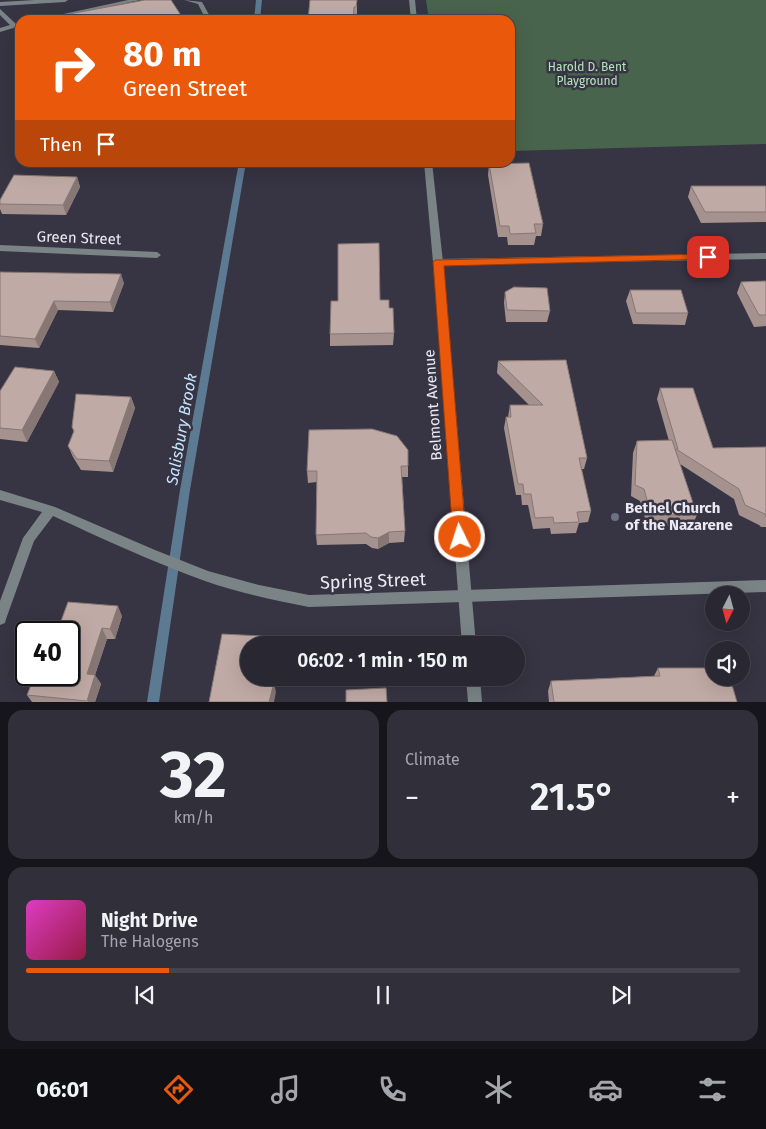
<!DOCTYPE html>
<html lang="en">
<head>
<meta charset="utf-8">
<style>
  body { margin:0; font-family:"Fira Sans",sans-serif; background:#312f3a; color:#f1f3f6; height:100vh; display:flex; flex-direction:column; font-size:19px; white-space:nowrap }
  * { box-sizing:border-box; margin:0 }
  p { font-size:16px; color:#a5a5ac }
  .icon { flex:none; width:28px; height:28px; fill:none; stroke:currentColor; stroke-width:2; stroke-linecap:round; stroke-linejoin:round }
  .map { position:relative; height:702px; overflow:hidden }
  .sheet { display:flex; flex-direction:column; gap:8px; padding:8px; background:#17151c; flex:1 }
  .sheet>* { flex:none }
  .top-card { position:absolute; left:15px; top:15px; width:500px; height:152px; border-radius:15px; box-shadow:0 5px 20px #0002,0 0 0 1px #45444d; background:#ea580c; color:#fff; overflow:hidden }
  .needle { width:32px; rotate:186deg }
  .tools { position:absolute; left:705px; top:586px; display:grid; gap:10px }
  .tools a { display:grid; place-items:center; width:45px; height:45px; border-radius:50%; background:#292732; box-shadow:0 5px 20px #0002,0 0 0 1px #45444d; font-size:25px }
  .speed { position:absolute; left:15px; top:621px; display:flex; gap:10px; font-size:25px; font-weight:700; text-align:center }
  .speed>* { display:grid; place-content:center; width:65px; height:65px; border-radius:50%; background:#292732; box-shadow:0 5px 20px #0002,0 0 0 1px #45444d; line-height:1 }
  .speed .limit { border:2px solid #111; border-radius:8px; background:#fff; color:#111 }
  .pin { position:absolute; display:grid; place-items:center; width:42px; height:42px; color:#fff; margin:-21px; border-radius:10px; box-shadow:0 2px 8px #0006 }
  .me { position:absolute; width:55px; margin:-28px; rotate:356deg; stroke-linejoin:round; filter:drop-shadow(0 0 4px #0008) }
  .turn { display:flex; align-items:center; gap:18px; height:105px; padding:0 25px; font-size:22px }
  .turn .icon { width:65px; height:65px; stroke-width:2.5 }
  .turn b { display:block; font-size:35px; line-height:42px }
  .then { display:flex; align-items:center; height:48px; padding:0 25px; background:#0003; gap:10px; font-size:19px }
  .big { font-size:38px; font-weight:600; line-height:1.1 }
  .sheet .tile { flex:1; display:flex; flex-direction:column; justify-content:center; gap:8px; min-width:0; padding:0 18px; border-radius:15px; background:#312f3a }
  .sheet .dial { align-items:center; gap:0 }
  .dial b { font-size:65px; line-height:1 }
  .song { display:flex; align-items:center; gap:15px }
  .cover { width:60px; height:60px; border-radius:8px; background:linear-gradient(135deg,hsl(310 70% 55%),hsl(340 70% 35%)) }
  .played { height:5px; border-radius:2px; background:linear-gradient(90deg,#ea580c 20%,#45444d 20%) }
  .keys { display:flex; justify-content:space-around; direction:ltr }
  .heat { display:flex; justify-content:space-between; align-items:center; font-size:28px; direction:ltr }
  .sheet .tiles { flex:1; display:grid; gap:8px; grid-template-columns:1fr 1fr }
  .tile:last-child { grid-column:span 2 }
  .trip { position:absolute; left:240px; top:636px; width:285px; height:50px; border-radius:25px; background:#292732; box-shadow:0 5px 20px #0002,0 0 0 1px #45444d; font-weight:600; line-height:50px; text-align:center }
  .tabs { display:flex; height:80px; justify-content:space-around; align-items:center; background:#101014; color:#a5a5ac }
  .tabs .icon { width:35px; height:35px }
  .tabs .selected { color:#ea580c }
  .tabs b { font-size:22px; color:#f1f3f6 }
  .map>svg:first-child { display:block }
  .green { fill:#49644c }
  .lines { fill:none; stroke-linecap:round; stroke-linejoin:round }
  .stream { fill:#5c7a92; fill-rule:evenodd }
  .service { fill:#7a8486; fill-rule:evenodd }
  .minor { fill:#7a8486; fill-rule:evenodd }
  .tertiary { fill:#7a8486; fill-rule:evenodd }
  .wall { fill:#a5928f }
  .shaded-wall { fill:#867774 }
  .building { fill:#c0aaa6; stroke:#867774 }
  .route { fill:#ea580c; stroke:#983908 }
  .worship-dot { fill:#6b7280; stroke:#373443; stroke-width:2 }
  .labels { text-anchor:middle; stroke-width:5; stroke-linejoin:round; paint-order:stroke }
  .far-park-label { font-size:12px; fill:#b4e7ba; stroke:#373443 }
  .street-label { font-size:15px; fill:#ebeaf4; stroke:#373443 }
  .poi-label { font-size:15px; font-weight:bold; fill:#ebeaf4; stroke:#373443; text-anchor:start }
  .water-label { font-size:16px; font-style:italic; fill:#c6e5ff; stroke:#373443 }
  .near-street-label { font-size:18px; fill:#ebeaf4; stroke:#373443 }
</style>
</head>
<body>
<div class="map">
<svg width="766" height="702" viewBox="0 0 766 702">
  <rect width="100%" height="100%" fill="#373443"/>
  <path class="green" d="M426,0H766V144L510,151V20H429Z"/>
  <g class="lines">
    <g class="stream">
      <path d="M256,0H262L260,20H254Z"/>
      <path d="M239,162H246L190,490L159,702H147L180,490Z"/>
    </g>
    <g class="service">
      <path d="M35,0H68L65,2L0,6V2Z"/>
      <path d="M128,0H140L48,20H36Z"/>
      <path d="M184,0L202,2L212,20H206L198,4Z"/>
      <path d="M0,9L15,23L20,22V26L0,32V28L10,25L0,15Z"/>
    </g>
    <g class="minor">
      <path d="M0,245L157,252L161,255L157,258L0,251Z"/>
      <path d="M766,253V259L438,265L433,262L438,259Z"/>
      <path d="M0,490L55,507L155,550L208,571L259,585L309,595L766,580V592L309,607C274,600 239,593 205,581C153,562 103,539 53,516L34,541L6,619L5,623L0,625V601L23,538L42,512L0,500Z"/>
    </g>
    <g class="tertiary">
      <path d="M409,0H415L417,20H411Z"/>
      <path d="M424,162H432L443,262L476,645H462L433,262Z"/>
      <path d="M466,678H480L482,702H468Z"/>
    </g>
  </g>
  <g class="wall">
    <path d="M357,0V20H308Z"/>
    <path d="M489,164L543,224L541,236H536L534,245H508L507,237H498L488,175Z"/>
    <path d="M77,177L80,187L66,215L2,214L0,209V200Z"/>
    <path d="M691,186H766V222L701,223L688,197Z"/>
    <path d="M0,272L124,283L113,312L58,310L39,348L0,345Z"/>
    <path d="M766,281V326L754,327L737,293L741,282Z"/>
    <path d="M630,290L688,313L685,325L633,324L626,301Z"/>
    <path d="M505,292L550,311L547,322H506L504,303Z"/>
    <path d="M380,300L389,308L394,333L393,345L330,346V334Z"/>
    <path d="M566,360L587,458L584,469H581L591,511L588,522L579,523L576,533L551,534L550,528L533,529L528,505H522L521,495H516L504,428L506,417H508L510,405H529L497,373L498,361Z"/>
    <path d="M54,371L59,382L27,442L0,439V391Z"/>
    <path d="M660,388L713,448L766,447V527H761L759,525L739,515L734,499L680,464L697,515L692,525L656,526L645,518L640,501L631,496L633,453L637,441H669L657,399Z"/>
    <path d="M131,397L135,408L113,472L81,470L73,457L68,446L74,431L72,427Z"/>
    <path d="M408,450V477H402L405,531L404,542L389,543L378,549L372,548L366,544L317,545L316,535L317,482L308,483L307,471Z"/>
    <path d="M122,616L115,639H107L95,675L101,684L95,702H32L27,695L69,675V632Z"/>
    <path d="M658,668L737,702H549L548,691L551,681L654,676Z"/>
  </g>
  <g class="shaded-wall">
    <path d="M77,177L80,187L66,215L63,205Z"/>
    <path d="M121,274L124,283L113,312L110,302Z"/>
    <path d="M54,301L58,310L39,348L35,339Z"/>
    <path d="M54,371L59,382L27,442L22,430Z"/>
    <path d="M131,397L135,408L113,472L109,461Z"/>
    <path d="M389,532V543L378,549V538Z"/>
    <path d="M118,606L122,616L115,639L110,629Z"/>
    <path d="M102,628L107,639L95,675L101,684L95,702H88L87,674Z"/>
    <path d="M274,683L276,692L274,702H269Z"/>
  </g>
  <g class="building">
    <path d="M145,0H171L184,20H37Z"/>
    <path d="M310,0H357L356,7H354L353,20H308Z"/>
    <path d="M20,23V43L13,24Z"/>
    <path d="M529,163L543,224H534L536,233L510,234L509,226H500L489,164Z"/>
    <path d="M14,175L77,177L63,205L0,204V200Z"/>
    <path d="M691,186H766V212H705Z"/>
    <path d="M379,243L380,300H389V308H393L394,333L330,334L331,301H338V244Z"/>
    <path d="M0,272L121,274L110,302L54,301L35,339L0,336Z"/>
    <path d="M766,281V315H759L741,282Z"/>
    <path d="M514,287L547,288L550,311L507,310L505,292Z"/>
    <path d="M630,290H681L688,313H636Z"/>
    <path d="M566,360L587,458H579L591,511L577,512L579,522L554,523L553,517L535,518L531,494H524L523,484H518L506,417H511L510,405H543L498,361Z"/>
    <path d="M15,367L54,371L22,430L0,428V391Z"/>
    <path d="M660,388H693L713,448L766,447V517L765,514L745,505L739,489L676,449H678Z"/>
    <path d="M76,394L131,397L109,461L77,459L68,446L74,431L72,427Z"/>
    <path d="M372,429L397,436L408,450V466H401L405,531L389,532L378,538L371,537L366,533L316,535L317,471H307L309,430Z"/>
    <path d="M672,440L697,515H660L649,507L644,489L635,485L637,441Z"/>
    <path d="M68,602L118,606L110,629L102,628L87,674L95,675L87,701L27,695L35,675H69V632H57Z"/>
    <path d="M222,634L262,636L266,645H249V678H271L274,683L269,702H209Z"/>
    <path d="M658,668H714V678H730L737,702H554L551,681L660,676Z"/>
    <path d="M386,688L387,702H346V690Z"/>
  </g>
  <path class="route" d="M708,254L712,255V259L444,266L466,537L464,541L460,543L455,541L453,537L433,262L435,260Z"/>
  <circle class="worship-dot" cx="615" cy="517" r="5"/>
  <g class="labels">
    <g class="far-park-label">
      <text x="587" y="71">Harold D. Bent<tspan x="587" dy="14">Playground</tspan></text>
    </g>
    <g class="street-label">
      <text transform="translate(79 238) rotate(2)" y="5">Green Street</text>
      <text transform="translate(433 405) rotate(-94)" y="5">Belmont Avenue</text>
    </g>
    <g class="poi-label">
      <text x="625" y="513">Bethel Church<tspan x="625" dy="17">of the Nazarene</tspan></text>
    </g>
    <g class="water-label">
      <text transform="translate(181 429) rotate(-80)" y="6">Salisbury Brook</text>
    </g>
    <g class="near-street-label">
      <text transform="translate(373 581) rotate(-2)" y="6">Spring Street</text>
    </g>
  </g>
</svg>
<div class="tools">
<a><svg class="needle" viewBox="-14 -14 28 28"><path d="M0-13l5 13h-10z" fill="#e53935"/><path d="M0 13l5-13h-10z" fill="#a5a5ac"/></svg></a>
<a><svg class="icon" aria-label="sound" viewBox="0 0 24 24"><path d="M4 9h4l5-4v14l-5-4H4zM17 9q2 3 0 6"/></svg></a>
</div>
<div class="speed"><div class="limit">40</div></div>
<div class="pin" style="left:708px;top:257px;background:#d93025"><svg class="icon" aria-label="arrive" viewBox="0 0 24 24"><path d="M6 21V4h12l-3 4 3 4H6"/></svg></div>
<svg class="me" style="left:460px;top:537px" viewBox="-20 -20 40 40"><circle r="17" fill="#ea580c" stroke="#fff" stroke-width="3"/><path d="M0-11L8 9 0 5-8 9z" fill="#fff"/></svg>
<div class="trip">06:02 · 1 min · 150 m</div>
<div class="top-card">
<div class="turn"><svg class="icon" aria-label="right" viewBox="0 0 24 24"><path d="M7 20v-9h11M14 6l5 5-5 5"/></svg><div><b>80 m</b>Green Street</div></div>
<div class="then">Then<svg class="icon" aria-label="arrive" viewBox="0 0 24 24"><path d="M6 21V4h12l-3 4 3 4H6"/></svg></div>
</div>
</div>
<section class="sheet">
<div class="tiles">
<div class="tile dial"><b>32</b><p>km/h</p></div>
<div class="tile"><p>Climate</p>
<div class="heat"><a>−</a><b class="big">21.5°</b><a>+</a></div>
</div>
<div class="tile">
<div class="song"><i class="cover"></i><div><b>Night Drive</b><p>The Halogens</p></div></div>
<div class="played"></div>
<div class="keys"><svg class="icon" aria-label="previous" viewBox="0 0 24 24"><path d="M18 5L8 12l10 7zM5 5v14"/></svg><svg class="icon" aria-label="pause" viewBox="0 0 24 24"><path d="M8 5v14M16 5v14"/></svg><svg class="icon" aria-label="next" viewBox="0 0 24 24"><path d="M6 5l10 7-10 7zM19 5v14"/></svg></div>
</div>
</div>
</section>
<nav class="tabs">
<b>06:01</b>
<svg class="icon selected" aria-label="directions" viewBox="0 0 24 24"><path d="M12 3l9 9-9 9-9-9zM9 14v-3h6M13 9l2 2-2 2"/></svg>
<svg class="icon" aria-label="music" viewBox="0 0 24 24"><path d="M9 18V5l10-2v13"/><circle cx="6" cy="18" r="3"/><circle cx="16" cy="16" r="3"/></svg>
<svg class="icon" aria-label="phone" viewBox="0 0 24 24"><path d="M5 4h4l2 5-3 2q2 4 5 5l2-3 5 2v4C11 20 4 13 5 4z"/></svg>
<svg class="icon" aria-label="climate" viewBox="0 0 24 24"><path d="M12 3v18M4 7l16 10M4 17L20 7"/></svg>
<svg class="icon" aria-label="car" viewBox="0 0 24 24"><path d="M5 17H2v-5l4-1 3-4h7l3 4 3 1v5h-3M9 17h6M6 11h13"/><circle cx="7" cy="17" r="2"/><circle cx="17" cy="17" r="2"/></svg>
<svg class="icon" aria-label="filters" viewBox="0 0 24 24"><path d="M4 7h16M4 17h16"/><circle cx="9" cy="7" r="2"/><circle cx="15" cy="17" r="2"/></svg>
</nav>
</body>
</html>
